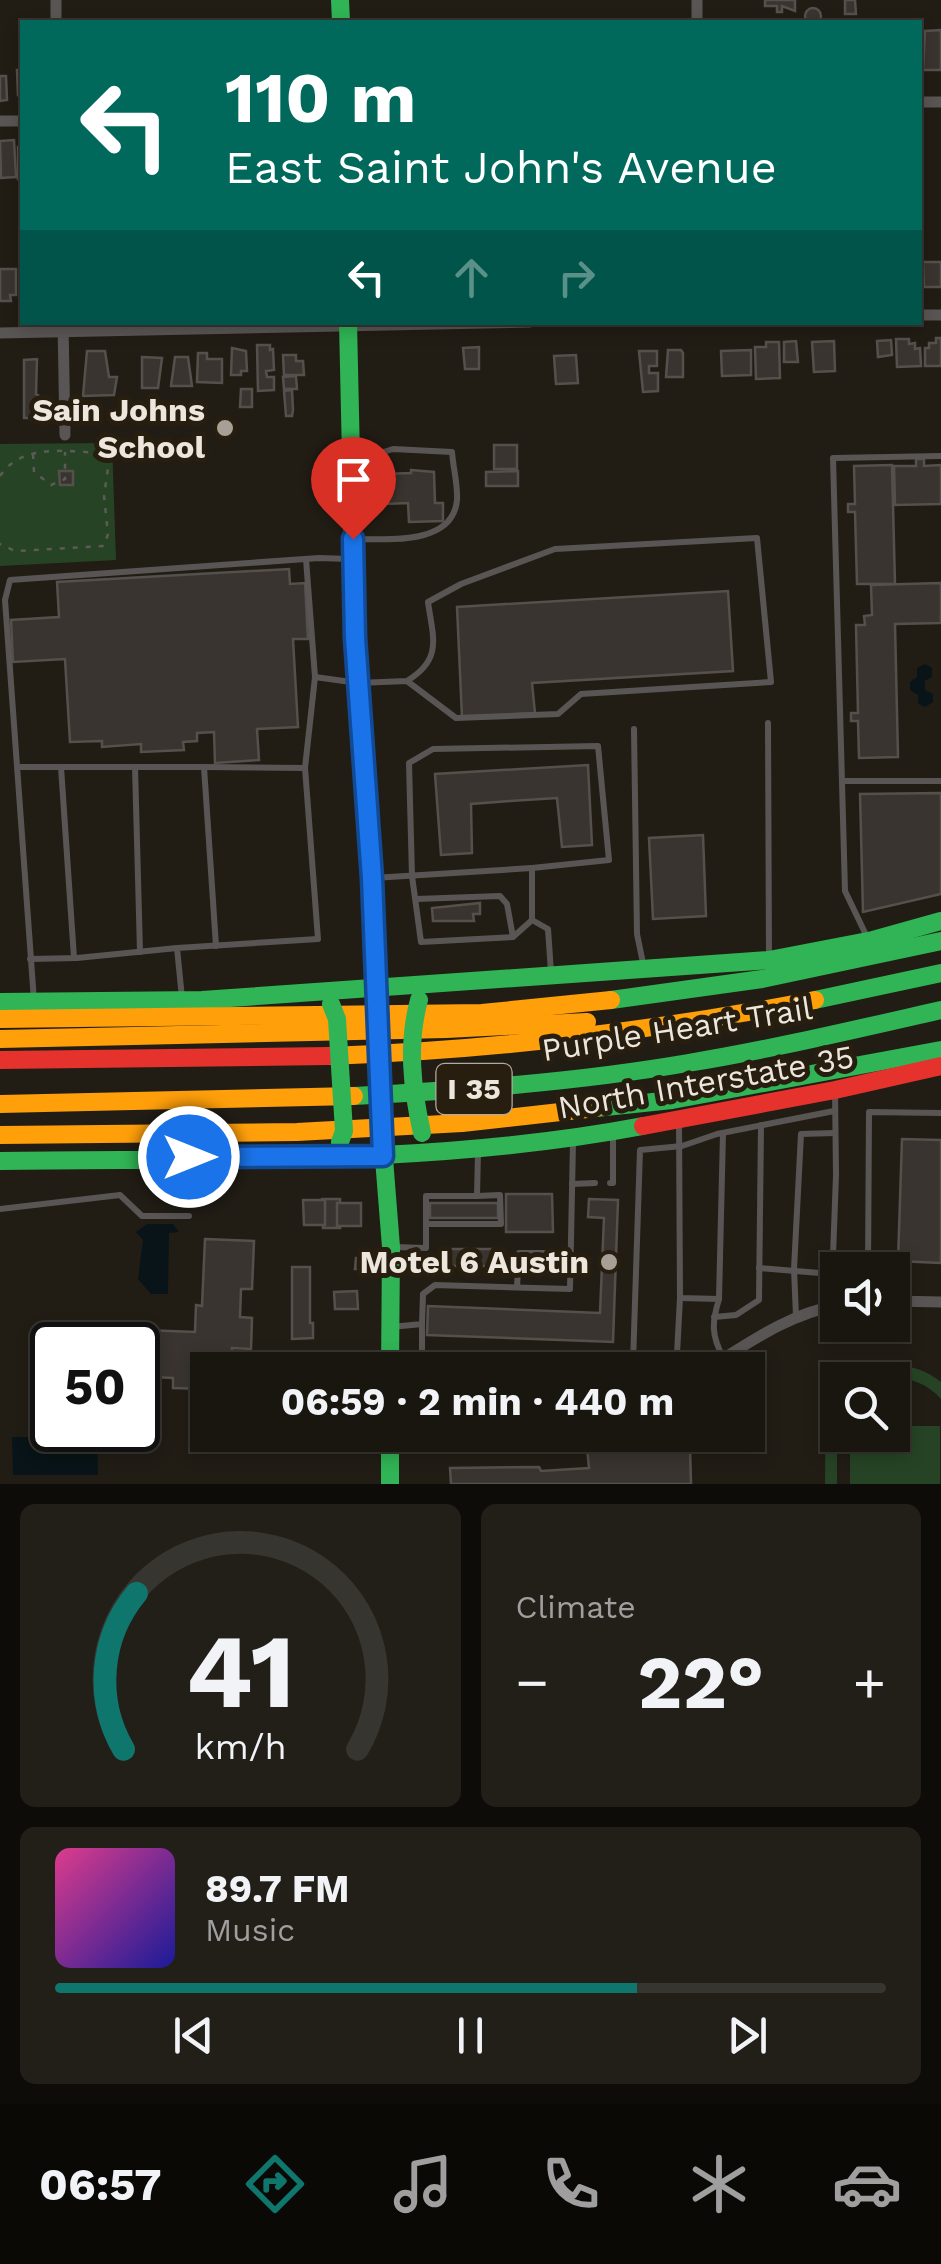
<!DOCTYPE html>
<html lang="en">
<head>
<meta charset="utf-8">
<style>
  body { margin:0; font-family:"Work Sans",sans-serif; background:#221f19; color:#f1f3f6; height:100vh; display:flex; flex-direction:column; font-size:38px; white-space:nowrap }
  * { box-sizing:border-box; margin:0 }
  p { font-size:32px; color:#9f9f9f }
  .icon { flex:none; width:55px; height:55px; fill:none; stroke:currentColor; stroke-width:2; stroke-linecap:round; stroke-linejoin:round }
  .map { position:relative; height:1484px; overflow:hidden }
  .details { display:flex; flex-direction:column; gap:20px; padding:20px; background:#0e0c09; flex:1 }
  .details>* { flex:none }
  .top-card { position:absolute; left:20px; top:20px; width:902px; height:305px; border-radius:0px; box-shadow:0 5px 15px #0003,0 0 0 2px #373530; background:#00695c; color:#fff; overflow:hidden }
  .buttons { position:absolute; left:820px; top:1252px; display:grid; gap:20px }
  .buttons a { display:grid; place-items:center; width:90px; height:90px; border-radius:0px; background:#191610; box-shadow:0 5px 15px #0003,0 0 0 2px #373530; font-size:50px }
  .speed { position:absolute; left:30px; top:1322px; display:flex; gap:20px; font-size:50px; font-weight:700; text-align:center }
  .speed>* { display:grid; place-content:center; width:130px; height:130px; border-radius:50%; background:#191610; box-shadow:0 5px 15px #0003,0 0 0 2px #373530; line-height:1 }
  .speed .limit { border:5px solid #111; border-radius:15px; background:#fff; color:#111 }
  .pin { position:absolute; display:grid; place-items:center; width:85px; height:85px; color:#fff; margin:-102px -42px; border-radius:50% 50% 50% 0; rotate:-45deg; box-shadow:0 0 10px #0007 }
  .pin .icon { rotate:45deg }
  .me { position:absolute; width:110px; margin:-55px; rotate:90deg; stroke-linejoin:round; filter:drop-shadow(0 0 8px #0008) }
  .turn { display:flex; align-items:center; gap:35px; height:210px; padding:0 40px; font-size:45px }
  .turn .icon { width:130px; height:130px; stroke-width:2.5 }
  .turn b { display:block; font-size:70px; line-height:85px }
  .lanes { display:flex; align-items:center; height:95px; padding:0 40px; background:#0003; justify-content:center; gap:50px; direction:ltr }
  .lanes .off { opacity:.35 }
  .big { font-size:75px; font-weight:700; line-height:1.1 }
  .details .widget { flex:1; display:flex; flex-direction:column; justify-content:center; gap:15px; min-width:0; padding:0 35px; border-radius:15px; background:#221f19 }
  .details .dial { align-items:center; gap:0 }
  .dial svg { height:260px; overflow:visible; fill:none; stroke:#373530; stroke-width:7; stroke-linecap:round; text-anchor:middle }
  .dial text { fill:#f1f3f6; stroke:none }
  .song { display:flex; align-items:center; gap:30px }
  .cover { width:120px; height:120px; border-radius:15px; background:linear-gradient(135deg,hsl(330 70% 55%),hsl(240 70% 35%)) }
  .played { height:10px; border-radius:5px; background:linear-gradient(90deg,#0f766e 70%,#373530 70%) }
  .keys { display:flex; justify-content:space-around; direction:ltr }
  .heat { display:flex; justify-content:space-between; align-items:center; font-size:55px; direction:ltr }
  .details .tiles { flex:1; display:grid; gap:20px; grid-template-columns:1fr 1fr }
  .widget:last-child { grid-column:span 2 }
  .trip { position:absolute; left:190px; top:1352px; width:575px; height:100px; border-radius:0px; background:#191610; box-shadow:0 5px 15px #0003,0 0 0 2px #373530; font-weight:700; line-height:100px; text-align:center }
  .dock { display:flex; height:160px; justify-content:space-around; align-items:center; background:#0a0906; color:#9f9f9f }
  .dock .icon { width:70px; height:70px }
  .dock .current { color:#0f766e }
  .dock b { font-size:45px; color:#f1f3f6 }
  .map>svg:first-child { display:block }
  .green { fill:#264425 }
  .water { fill:#081417 }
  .building { fill:#39342f; stroke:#56504c; stroke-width:2.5 }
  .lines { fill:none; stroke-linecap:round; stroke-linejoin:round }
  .path { stroke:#5d5a57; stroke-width:2.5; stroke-dasharray:5 8; stroke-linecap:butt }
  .lane { stroke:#595554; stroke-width:6 }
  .street { stroke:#595554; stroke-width:11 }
  .fast { stroke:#30b455; stroke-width:18 }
  .slow { stroke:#ff9f0a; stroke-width:18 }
  .jam { stroke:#e5322d; stroke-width:18 }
  .fast-bridge { stroke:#30b455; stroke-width:18 }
  .route-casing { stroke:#114b97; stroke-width:25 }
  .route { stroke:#1a73e8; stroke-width:18 }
  .poi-dot { fill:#a6a097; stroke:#271e0f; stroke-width:4 }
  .labels { text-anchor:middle; stroke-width:10; stroke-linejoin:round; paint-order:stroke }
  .shield { fill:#271e0f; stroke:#b2aa9f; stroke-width:2.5 }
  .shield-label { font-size:30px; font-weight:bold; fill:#ede6dd }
  .poi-label { font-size:32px; font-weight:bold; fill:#ede6dd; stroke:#271e0f; text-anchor:end }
  .street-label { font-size:32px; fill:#ede6dd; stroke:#271e0f }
</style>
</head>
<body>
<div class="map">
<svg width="941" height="1484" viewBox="0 0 941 1484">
  <rect width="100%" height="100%" fill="#211d15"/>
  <g class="green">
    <path d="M112,443L116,560L0,566V444Z"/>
    <path d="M896,1365C913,1366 927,1371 941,1382V1399C915,1370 886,1380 852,1380L874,1368Z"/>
    <path d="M837,1396V1484H825L826,1399H835Z"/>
    <path d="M893,1426H940V1484H850V1435H892Z"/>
  </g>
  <g class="water">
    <path d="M925,664L932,668V677L925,681V690L933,694V702L925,707L918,703V695L910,690V682L917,677V668Z"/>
    <path d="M147,1224H173L179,1232L169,1233L168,1294H151L138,1279L143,1240L136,1232Z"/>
    <path d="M12,1437H97L98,1475H13Z"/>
  </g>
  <g class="building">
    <path d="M765,0H795V11L782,6V12H777V6H765Z"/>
    <path d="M845,0H855L856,14H845Z"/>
    <circle cx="813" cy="16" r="8"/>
    <path d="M941,30V70H923L925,31Z"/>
    <path d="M17,70H22V94L18,95Z"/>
    <path d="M0,76H6L7,100L0,101Z"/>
    <path d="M14,140L16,177L1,178L0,141Z"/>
    <path d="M18,147H22V178L18,179Z"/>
    <path d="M923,262H941V287H924Z"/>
    <path d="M0,269H16V295H10L11,301H0Z"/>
    <path d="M936,338H941V366H925V348H929V343H936Z"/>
    <path d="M896,339H909V344L915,343V349L920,348L921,366L897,367Z"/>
    <path d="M891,340L892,355L878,357L877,341Z"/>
    <path d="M796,341L798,362H784V342Z"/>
    <path d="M834,341L835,371L814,372L812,342Z"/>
    <path d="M766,342H779L780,378L756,379L755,347H766Z"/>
    <path d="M257,345H270V350L273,349L274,370L266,371L267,377H274V390L258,391Z"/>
    <path d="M479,347V369H465L463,348Z"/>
    <path d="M232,348L246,351L247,371H241V375H231Z"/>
    <path d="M668,350H681L683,353V377H666Z"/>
    <path d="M751,350V375L722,376L721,351Z"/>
    <path d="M87,351H105L109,377H117L114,395L83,396Z"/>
    <path d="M639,351H657V366H649V373H658V391L643,392Z"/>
    <path d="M198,353H207V359H222V383L197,382Z"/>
    <path d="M283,355H296V361H303L304,375H284Z"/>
    <path d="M576,355L578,383L556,384L554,356Z"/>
    <path d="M142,357L162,358L158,388H142Z"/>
    <path d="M175,357H188L192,386H171Z"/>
    <path d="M37,359L36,394L41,397V402H39V418H24V360Z"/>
    <path d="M296,376L297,389H284L283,377Z"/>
    <path d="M241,389H252V407H240Z"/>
    <path d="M292,390L293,410L292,416H286L284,391Z"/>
    <rect x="494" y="445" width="23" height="24"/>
    <path d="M916,459H924V466L941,465V504L895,505L894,466H916Z"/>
    <path d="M892,465L895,584H857L855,512H848V504H855L854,466Z"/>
    <path d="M411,470L434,472L435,503H443V521L409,522L408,503L385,504L384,474L411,473Z"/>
    <path d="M59,471H73V485H60Z"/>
    <path d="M518,471V486H486V472Z"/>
    <path d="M289,569L290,584L305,583L308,639H293L298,727L257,729L259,760L215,763L214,732L197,733V741L183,742L184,750L141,752V744L102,747V741L70,742L65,659L13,662L11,620L59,617L57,582Z"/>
    <path d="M941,583V623L895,624L898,757L859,758L858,721H851V713H858L856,625H865L864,616L872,615L871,585Z"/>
    <path d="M728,591L733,671L532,683L535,713L462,717L457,607Z"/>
    <path d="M588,765L592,845L562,847L557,798L510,801L471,804L472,853L441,855L435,774Z"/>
    <path d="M941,793V894L863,912L860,794Z"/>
    <path d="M703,835L706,916L653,919L649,838Z"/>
    <path d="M480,903V914H473L474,921H433L432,908Z"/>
    <path d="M902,1139L941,1140V1263L898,1261Z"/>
    <path d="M506,1194H552L553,1232H506Z"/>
    <path d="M322,1199H340V1228H323Z"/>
    <path d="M589,1199L618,1200L613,1342L427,1335L428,1306L600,1313L604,1218L588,1217Z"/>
    <path d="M303,1200H325V1225H304Z"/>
    <rect x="337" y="1203" width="24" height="23"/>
    <rect x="430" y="1203" width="68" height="15"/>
    <path d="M205,1239L254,1241L252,1289H241L240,1317L252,1318L251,1349L232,1348L231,1370H208V1389L173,1388V1378L153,1377V1389L138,1388V1345H119V1329L195,1332L196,1305L202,1306Z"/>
    <rect x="441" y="1249" width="57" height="17"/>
    <path d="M356,1258H368L367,1269H355Z"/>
    <path d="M292,1267H310V1323H313V1338L292,1339Z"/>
    <path d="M357,1291L358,1309H335L334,1292Z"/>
    <path d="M587,1448H690L691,1484H451L450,1468L539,1467L541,1471L589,1468Z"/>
  </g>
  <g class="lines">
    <g class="path">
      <path d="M33,454L34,472L51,485L65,479V452"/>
      <path d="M0,476C23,442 68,452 104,453L109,461L104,496L108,534L104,546L15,551L0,544"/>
    </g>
    <g class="lane">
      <path d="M352,462L393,449L452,452C453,467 458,485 457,500C453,546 386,539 354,539"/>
      <path d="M306,559L315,677"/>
      <path d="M768,723L769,957"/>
      <path d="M634,729L637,934L644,968"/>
      <path d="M17,767H135"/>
      <path d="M61,767L74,958"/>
      <path d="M204,767L305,768"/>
      <path d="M842,781H941"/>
      <path d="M373,878L532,868V920L548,929L551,972"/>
      <path d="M416,899L500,896L507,904L513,937"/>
      <path d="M532,920L513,937L421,942L412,876L409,763L433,749L598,746L609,860L532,868"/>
      <path d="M868,939L845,891L833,458L941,456"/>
      <path d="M140,952L135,767H204L216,946"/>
      <path d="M30,959L77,958L177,948"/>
      <path d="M182,998L177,948L318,939L305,768L315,677L358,683L407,681L456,718L558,714L581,694L771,682L757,538L555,549L461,584L428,602C433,638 443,659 407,681"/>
      <path d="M34,1001L5,600L10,580L319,558L350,559"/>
      <path d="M679,1120L680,1298L719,1299C712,1322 711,1335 723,1357"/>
      <path d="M610,1183H613V1133"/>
      <path d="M572,1184L595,1183"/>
      <path d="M0,1209L120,1195L142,1216H189"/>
      <path d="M426,1224H501L500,1195L477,1196"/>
      <path d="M395,1247L426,1248V1196H477L478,1152"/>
      <path d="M759,1268L832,1274"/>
      <path d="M868,1270L869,1112L941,1113"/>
      <path d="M832,1283L836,1175L835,1091"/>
      <path d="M517,1287L519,1253H571"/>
      <path d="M680,1298L677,1354L633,1363L640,1150L682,1146L717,1134L834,1111"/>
      <path d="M719,1299L723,1133"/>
      <path d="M796,1316L794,1269L801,1134L835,1133"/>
      <path d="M714,1317L736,1315L759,1300L761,1125"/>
      <path d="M422,1324V1356L609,1361"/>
      <path d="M391,1327L422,1324L423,1294L435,1285L570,1289L573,1142"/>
    </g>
    <g class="street">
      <path d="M56,0V22"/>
      <path d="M697,0V22"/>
      <path d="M920,102H941"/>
      <path d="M0,121H22"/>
      <path d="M920,315H941"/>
      <path d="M63,322L65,435"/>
      <path d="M0,333L530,322"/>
      <path d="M892,1301L941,1302"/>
      <path d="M705,1370C749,1343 786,1315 838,1305"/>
    </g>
    <g class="fast">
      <path d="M340,0L341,22"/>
      <path d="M348,322L355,638L378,1011"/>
      <path d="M611,1000L762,979L941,941"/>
      <path d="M815,1000L941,973"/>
      <path d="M0,1002L202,1000L769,960L873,940L941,921"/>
      <path d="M354,1096C466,1090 577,1082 688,1063C773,1049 857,1029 941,1010"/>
      <path d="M596,1108L672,1100L941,1050"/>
      <path d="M383,1146L391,1247L390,1370"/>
      <path d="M0,1161C215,1158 431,1166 643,1126"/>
      <path d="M390,1435V1484"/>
    </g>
    <g class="slow">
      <path d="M0,1019L482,1013L611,1000"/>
      <path d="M0,1039L446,1029L587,1022"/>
      <path d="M329,1056C493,1050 654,1031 815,1000"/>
      <path d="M0,1104L354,1096"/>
      <path d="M0,1135L297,1132L462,1123L596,1108"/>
    </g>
    <g class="jam">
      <path d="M0,1060L329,1056"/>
      <path d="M643,1126L835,1090L941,1066"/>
    </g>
    <g class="fast-bridge">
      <path d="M419,1000C407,1044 412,1089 422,1133"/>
      <path d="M331,1004L337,1019L344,1131L340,1142"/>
      <path d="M378,1011L382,1134"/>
    </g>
  </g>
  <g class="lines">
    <g class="route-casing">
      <path id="route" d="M189,1157L383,1156L372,878L355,638L353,539"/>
    </g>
    <use href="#route" class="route"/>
  </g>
  <g class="poi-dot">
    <circle cx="225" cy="428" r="10"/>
    <circle cx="609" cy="1262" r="10"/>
  </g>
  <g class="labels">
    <rect class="shield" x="436.5" y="1064" width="75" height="50" rx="8"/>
    <g class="shield-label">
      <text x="474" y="1099">I 35</text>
    </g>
    <g class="poi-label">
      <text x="205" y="421">Sain Johns<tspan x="205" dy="37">School</tspan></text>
      <text x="589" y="1273">Motel 6 Austin</text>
    </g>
    <g class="street-label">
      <text transform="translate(677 1029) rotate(-9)" y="11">Purple Heart Trail</text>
      <text transform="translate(706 1082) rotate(-10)" y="11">North Interstate 35</text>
    </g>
  </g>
</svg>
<div class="buttons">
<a><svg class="icon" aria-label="sound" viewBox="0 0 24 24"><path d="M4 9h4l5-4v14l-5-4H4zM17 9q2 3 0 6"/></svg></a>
<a><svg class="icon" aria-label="search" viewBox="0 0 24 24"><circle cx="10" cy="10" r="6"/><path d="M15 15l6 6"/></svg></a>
</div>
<div class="speed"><div class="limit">50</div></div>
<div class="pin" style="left:353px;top:539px;background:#d93025"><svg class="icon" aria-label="arrive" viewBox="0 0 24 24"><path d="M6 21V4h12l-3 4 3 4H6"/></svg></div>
<svg class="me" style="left:189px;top:1157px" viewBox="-20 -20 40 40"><circle r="17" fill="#1a73e8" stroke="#fff" stroke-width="3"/><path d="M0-11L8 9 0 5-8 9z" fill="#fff"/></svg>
<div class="trip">06:59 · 2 min · 440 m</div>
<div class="top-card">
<div class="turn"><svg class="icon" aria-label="left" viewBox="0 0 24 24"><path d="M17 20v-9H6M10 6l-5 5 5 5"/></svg><div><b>110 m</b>East Saint John's Avenue</div></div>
<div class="lanes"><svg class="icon" aria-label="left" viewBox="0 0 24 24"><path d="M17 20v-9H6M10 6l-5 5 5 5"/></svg><svg class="icon off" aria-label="ahead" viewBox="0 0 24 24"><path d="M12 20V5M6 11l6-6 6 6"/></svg><svg class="icon off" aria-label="right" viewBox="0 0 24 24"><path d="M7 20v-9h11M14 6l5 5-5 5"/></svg></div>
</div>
</div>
<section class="details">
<div class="tiles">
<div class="widget dial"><svg viewBox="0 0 100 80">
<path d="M14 69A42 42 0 1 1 86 69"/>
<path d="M14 69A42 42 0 0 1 18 21" stroke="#0f766e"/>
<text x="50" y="56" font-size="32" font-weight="700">41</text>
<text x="50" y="72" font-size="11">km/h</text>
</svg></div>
<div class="widget"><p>Climate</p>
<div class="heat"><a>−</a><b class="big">22°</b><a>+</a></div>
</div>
<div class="widget">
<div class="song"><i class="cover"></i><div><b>89.7 FM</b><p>Music</p></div></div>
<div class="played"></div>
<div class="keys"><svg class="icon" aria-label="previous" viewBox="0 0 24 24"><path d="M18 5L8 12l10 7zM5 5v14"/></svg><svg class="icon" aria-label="pause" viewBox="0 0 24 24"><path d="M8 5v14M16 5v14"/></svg><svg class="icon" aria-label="next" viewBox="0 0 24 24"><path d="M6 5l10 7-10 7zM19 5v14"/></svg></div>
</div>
</div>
</section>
<nav class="dock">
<b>06:57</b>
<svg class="icon current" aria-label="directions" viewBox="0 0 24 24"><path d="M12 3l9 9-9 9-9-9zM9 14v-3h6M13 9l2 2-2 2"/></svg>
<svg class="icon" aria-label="music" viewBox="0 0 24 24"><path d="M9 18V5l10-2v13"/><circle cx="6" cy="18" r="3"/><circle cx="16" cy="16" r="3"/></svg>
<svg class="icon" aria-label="phone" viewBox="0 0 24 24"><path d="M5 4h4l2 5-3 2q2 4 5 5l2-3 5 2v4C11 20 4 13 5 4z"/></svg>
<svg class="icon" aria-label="climate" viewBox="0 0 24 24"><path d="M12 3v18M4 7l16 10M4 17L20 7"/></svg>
<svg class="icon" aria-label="car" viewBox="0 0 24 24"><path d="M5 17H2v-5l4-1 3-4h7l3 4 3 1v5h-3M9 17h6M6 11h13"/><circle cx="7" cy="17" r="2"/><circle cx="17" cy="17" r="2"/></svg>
</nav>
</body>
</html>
